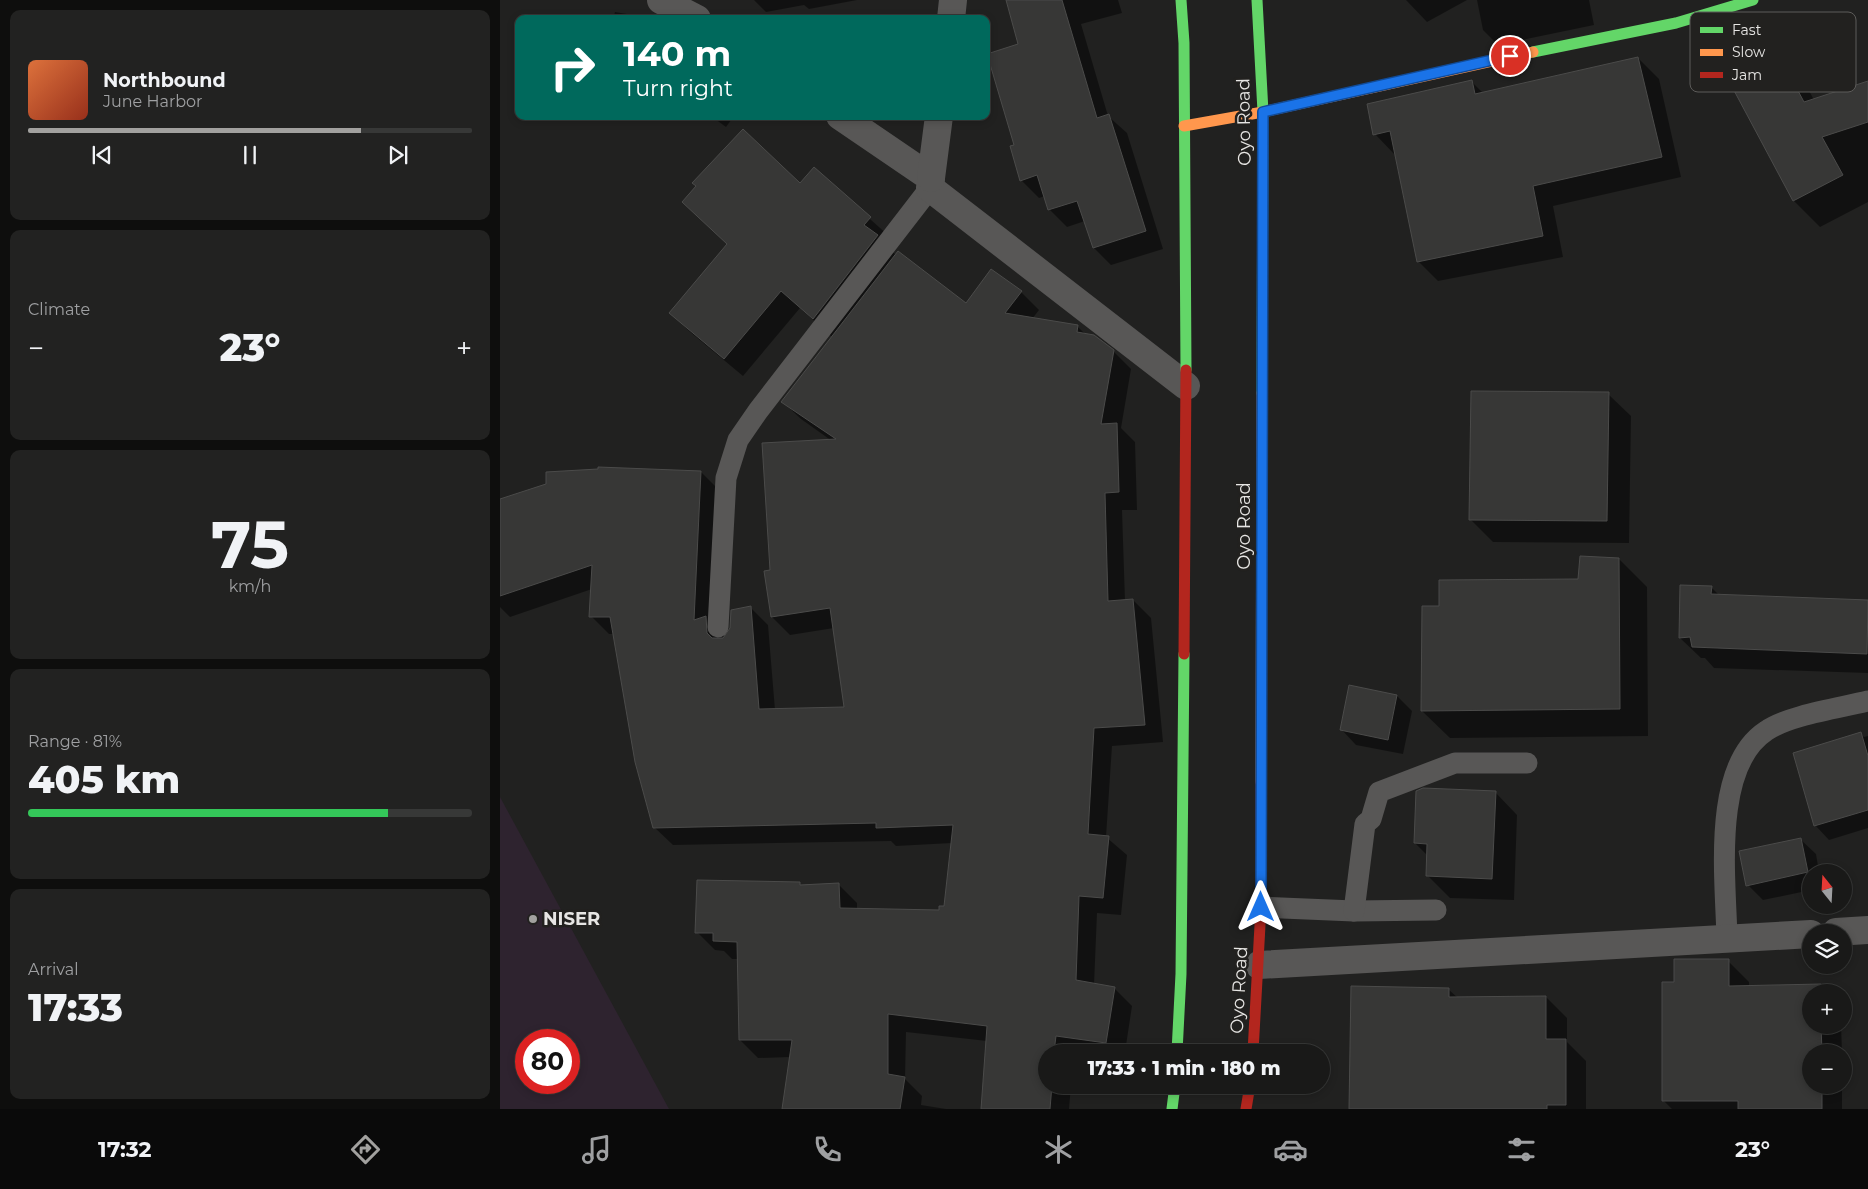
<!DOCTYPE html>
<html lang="en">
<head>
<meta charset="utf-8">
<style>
  body { margin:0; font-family:Montserrat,sans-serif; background:#222221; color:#f1f3f6; height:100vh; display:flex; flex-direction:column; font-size:19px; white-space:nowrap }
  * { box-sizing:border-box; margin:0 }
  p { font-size:16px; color:#9fa0a2 }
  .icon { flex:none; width:28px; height:28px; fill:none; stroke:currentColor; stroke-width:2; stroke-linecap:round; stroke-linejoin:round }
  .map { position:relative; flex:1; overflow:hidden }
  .side { display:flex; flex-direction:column; gap:10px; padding:10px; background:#0e0e0d; width:500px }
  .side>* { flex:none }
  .hud { position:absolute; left:15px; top:15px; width:475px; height:105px; border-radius:10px; box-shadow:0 2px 8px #0003,0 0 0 1px #373837; background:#00695c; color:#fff; overflow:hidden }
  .needle { width:32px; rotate:342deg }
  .buttons { position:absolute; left:1302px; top:864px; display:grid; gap:10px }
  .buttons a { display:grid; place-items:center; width:50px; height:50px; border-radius:50%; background:#191918; box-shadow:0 2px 8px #0003,0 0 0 1px #373837; font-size:25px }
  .speed { position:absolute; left:15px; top:1029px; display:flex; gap:10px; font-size:25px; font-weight:700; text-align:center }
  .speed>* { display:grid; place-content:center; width:65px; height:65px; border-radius:50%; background:#191918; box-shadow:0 2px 8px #0003,0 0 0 1px #373837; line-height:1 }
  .speed .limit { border:8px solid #d22; background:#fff; color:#111 }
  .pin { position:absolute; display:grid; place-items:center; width:42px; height:42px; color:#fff; margin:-21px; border:2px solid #fff; border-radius:50%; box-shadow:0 1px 5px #0007 }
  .me { position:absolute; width:55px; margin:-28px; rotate:0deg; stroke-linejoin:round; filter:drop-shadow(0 0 4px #0008) }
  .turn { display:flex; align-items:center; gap:18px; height:105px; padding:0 25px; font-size:22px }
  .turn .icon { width:65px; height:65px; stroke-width:2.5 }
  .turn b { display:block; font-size:35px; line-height:42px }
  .big { font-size:38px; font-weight:800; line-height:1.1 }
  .side .widget { flex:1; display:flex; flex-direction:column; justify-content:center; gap:8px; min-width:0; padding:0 18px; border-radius:10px; background:#222221 }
  .side .dial { align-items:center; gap:0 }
  .dial b { font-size:65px; line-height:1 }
  .song { display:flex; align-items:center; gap:15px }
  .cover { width:60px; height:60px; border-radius:8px; background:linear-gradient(135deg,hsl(20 70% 55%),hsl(10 70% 35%)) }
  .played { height:5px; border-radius:2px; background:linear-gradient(90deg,#a2a19f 75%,#373837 75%) }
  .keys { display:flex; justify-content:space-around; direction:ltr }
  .heat { display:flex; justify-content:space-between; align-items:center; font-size:28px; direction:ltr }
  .charge { height:8px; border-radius:4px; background:linear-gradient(90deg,#34c759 81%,#373837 0) }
  .trip { position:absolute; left:538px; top:1044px; width:292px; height:50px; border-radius:25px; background:#191918; box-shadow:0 2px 8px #0003,0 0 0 1px #373837; font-weight:800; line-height:50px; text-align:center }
  .menu { display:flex; height:80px; justify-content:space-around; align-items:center; background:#0a0a0a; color:#9fa0a2 }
  .menu .icon { width:35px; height:35px }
  .menu .on { color:#a2a19f }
  .menu b { font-size:22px; color:#f1f3f6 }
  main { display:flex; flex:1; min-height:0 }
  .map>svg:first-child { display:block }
  .education { fill:#2e232f; fill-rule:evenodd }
  .shadow { fill:#0007 }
  .building { fill:#373736; stroke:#4b4b4a }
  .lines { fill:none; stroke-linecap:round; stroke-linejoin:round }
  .lane { stroke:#585756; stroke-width:21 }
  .street { stroke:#585756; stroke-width:28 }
  .fast { stroke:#63d668; stroke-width:11 }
  .slow { stroke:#ff974d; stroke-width:11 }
  .jam { stroke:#b3261e; stroke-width:11 }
  .route-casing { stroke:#114b97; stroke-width:12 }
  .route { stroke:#1a73e8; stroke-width:9 }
  .poi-dot { fill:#a2a19f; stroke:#22211f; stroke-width:2 }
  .labels { text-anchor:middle; stroke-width:5; stroke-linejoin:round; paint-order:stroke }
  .street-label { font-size:18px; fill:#e7e6e4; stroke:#22211f }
  .poi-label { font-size:18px; font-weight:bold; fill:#e7e6e4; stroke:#22211f; text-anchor:start }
  .key { fill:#22211f; stroke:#5d5c5a; stroke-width:1 }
  .key-label { font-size:14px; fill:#e7e6e4 }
</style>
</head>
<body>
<main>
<section class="side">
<div class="widget">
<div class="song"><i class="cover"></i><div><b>Northbound</b><p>June Harbor</p></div></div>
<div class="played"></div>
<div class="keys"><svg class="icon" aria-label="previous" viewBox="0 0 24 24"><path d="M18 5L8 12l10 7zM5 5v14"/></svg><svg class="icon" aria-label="pause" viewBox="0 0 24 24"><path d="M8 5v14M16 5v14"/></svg><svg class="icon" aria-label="next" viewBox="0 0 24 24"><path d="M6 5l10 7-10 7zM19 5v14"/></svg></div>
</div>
<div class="widget"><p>Climate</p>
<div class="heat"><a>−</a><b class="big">23°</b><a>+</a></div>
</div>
<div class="widget dial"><b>75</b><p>km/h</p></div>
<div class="widget"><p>Range · 81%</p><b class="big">405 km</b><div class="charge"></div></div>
<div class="widget"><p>Arrival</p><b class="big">17:33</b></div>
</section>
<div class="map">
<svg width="1368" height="1109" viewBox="0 0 1368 1109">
  <rect width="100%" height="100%" fill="#212120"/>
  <path class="education" d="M0,797L169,1109H0ZM26,1040H69V1082H26Z"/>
  <g class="shadow">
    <path d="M254,0H357L309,9L304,5L266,12Z"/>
    <path d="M507,0H618L622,13L581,24L608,116L627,133L663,249L611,265L594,248L585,221L567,227L549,209L545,196L539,198L521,180L515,146L520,45Z"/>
    <path d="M906,0H967L927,22Z"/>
    <path d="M977,0H1089L1094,25L998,45L983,30Z"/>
    <path d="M115,12L156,19H113Z"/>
    <path d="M1272,43L1298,70L1314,100L1368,83V202L1320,227L1294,201Z"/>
    <path d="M1138,58L1159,79L1181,177L1053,206L1063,257L938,281L918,261L895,155L875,134L972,82L983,93Z"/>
    <path d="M211,116H234L226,127Z"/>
    <path d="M314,169L389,236L383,243L396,255L466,304L521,292L539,310L532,319L577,326L585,334L613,351L631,369L621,428L635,442L637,510H622L625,601L633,600L651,618L663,742L612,746L606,837L627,855L621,915L597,913L594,985L614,988L632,1006L625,1052H546V1085H571L569,1109H482L487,1041L406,1032L405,1079L422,1096L421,1105L446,1109H283L290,1057L258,1058L240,1040L238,959H232L224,951L215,950L197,932L299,883L302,886L339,885L357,903V910L440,912L445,908L452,843L396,846L391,841L173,845L154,827L114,634H109L91,616L92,589L10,617L0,607V500L201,472L219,490L212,624L224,636V640L250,607L268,625L275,710L345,708L334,628L290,635L272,617L265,572L271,571L332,441L301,419L283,402L332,337L300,308L243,376L189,331L171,313Z"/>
    <path d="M1108,394L1131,416L1129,543L993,542L970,519Z"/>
    <path d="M1119,559L1147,587L1148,736L950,738L922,711L940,607L1079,580Z"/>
    <path d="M1211,587L1220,596L1368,602V673L1214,668L1205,658H1201L1180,638Z"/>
    <path d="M897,696L912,711L903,754L856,745L841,729Z"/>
    <path d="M1361,734L1364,737L1368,736V828L1329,840L1315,825Z"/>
    <path d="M995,792L1017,815L1014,900L950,898L928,876V856L915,843Z"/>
    <path d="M1300,839L1316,854L1319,872H1311V890L1263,900L1248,885Z"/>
    <path d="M1228,961L1249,982V986L1320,985L1327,992H1311V1025H1341L1342,1052H1311V1085H1342V1109H1172L1163,1100L1175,983Z"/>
    <path d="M948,989L958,998L1046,997L1067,1018V1042L1086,1061V1109H850Z"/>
  </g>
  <g class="building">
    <path d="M506,0H562L597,118L609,114L646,231L593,248L577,201L548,210L537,175L520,181L510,146L514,145L487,54L518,44Z"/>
    <path d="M1272,42L1304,102L1368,81V122L1322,137L1343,175L1293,201L1222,68Z"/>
    <path d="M1138,57L1162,157L1033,186L1043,236L917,262L890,131L873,135L867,104L972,80L975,94Z"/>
    <path d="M243,129L300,183L314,167L371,217L364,225L378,235L313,319L281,291L224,359L169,313L227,244L182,202L196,186L192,183Z"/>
    <path d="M398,251L466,303L491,269L522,291L505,313L578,325L577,332L594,335L614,350L601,424L617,423L619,492L605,493L608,601L633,599L645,725L594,728L588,834L609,836L603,898L579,896L576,980L615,987L606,1043L556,1036L554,1052H546V1085H552L550,1109H481L487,1026L388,1014V1074L405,1077L400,1109H282L292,1040H239L237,942L213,941V933H195L197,880L300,882V885L339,883L340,908L439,910V906H444L453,825L376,828V823L153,828L135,762L110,617H89L92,565L0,596V499L46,484V472L98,469V467L201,471L194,620L206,616L207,633L212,638H223L230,628L231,610L251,606L259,709L344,707L330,608L271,617L264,571L270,570L262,443L336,439L281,402Z"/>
    <path d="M971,391L1109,392L1107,521L969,520Z"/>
    <path d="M1080,556L1119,558L1120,709L921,711L922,606H939V580L1078,579Z"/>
    <path d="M1180,585L1212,586L1211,594L1368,600L1367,654L1192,647L1190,637L1179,638Z"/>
    <path d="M849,685L897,695L888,740L840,730Z"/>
    <path d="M1361,732L1368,756V810L1314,826L1293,753Z"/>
    <path d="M923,788L996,791L992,879L926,876L927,844L914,843L916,791Z"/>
    <path d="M1301,838L1308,872L1246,886L1239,851Z"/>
    <path d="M1174,959H1229V986L1321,984V992H1311V1025H1321L1322,1052H1311V1085H1322V1109H1238V1101H1162V982H1174Z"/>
    <path d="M851,986L949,988V997L1046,996V1039H1066V1105H1047V1109H849Z"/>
  </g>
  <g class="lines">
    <g class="lane">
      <path d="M218,627L226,478L238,440L258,411L430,188"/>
      <path d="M761,907L854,911L936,910"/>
      <path d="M854,911L865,824L871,819L879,792L955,763H1027"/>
      <path d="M1227,940C1226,881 1211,767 1266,731C1289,715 1340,708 1368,701"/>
    </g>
    <g class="street">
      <path d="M161,0L197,19"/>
      <path d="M451,19L453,0"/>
      <path d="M340,116L431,178L430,188L686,386"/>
      <path d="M431,178L439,116"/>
      <path d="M1336,932L1368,930"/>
      <path d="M759,965L1311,934"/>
    </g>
    <g class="fast">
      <path d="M681,0L684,43L686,370"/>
      <path d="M757,0L763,112L762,393"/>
      <path d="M1033,52L1176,23L1253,0"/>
      <path d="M677,1052L681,974L684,654"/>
      <path d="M672,1109L675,1085"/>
    </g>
    <g class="slow">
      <path d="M684,126L763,112L1033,52"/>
      <path d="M761,782L762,393"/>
    </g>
    <g class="jam">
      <path d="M684,654L686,370"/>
      <path d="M753,1052L761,907V782"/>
      <path d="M746,1109L750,1085"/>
    </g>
  </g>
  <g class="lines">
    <g class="route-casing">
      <path id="route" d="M761,907L763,112L1010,56"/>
    </g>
    <use href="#route" class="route"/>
  </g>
  <circle class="poi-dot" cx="33" cy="919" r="5"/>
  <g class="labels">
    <g class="street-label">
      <text transform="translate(744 122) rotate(-91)" y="6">Oyo Road</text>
      <text transform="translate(744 526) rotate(-90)" y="6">Oyo Road</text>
      <text transform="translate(739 990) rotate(-87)" y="6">Oyo Road</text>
    </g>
    <g class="poi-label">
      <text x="43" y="925">NISER</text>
    </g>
  </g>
  <rect x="1190" y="12" width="166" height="80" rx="8" class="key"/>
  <rect x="1200" y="27" width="23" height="6" fill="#63d668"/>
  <rect x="1200" y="49" width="23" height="7" fill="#ff974d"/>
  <rect x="1200" y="72" width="23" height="6" fill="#b3261e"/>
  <g class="key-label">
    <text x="1232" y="35">Fast</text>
    <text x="1232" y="57">Slow</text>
    <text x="1232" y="80">Jam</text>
  </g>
</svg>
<div class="buttons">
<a><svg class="needle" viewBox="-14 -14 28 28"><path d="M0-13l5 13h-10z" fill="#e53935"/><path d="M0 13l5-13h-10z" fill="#9fa0a2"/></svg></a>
<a><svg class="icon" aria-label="layers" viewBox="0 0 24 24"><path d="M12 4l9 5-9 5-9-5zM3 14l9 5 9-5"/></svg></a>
<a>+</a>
<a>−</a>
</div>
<div class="speed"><div class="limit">80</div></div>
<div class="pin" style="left:1010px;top:56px;background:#d93025"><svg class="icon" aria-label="arrive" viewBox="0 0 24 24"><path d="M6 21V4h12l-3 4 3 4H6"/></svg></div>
<svg class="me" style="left:761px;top:907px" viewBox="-20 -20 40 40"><path d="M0-17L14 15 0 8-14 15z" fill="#1a73e8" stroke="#fff" stroke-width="4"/></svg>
<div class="trip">17:33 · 1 min · 180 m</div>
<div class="hud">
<div class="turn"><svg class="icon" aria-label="right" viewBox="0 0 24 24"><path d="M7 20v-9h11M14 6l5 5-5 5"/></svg><div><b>140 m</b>Turn right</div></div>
</div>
</div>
</main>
<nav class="menu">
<b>17:32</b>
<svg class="icon on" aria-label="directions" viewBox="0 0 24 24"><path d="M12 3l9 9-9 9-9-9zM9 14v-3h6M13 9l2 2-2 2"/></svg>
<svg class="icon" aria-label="music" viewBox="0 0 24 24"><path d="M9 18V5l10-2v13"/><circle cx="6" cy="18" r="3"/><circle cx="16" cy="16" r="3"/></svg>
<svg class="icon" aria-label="phone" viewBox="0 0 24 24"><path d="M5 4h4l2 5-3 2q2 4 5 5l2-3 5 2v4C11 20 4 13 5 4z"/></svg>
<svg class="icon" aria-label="climate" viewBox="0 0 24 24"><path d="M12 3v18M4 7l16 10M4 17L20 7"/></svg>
<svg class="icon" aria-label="car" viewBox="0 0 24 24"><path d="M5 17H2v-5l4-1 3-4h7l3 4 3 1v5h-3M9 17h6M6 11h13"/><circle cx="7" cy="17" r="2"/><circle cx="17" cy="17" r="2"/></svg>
<svg class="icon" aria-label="filters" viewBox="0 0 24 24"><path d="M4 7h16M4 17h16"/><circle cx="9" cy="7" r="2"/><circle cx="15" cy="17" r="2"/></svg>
<b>23°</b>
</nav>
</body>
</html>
